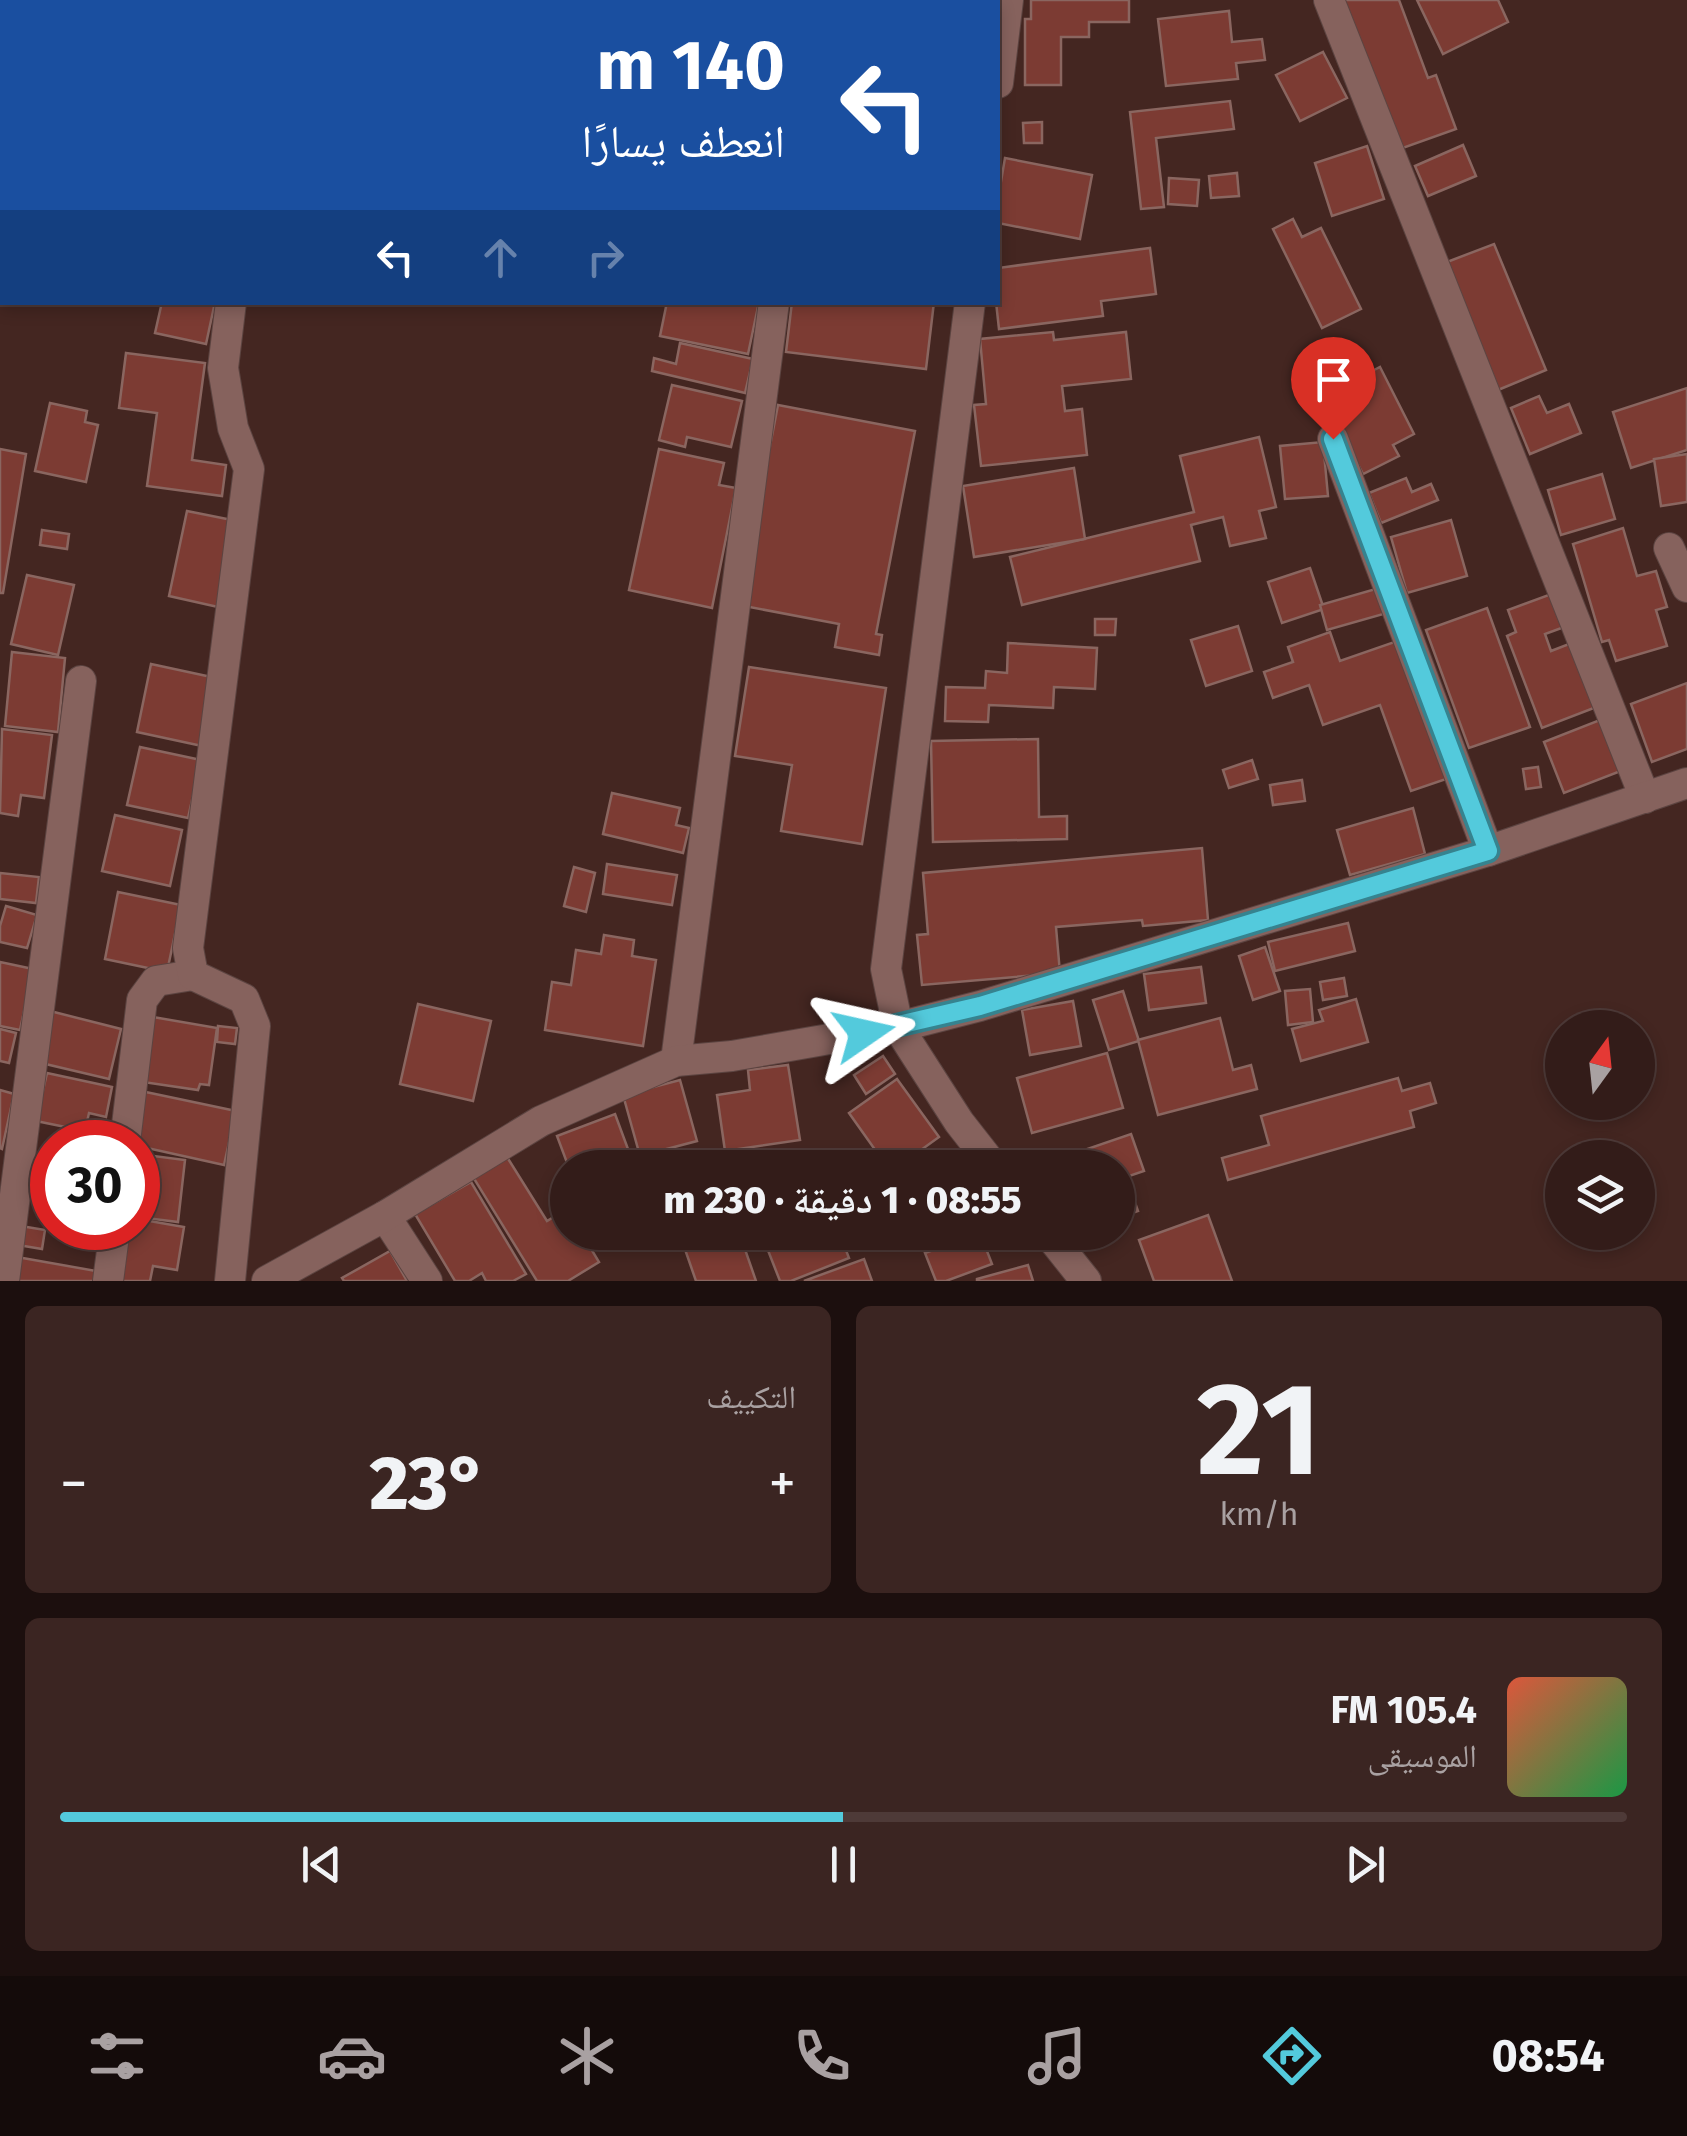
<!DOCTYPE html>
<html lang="ar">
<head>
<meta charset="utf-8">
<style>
  body { margin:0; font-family:"Fira Sans","Noto Naskh Arabic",sans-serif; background:#3b2522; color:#f1f3f6; direction:rtl; height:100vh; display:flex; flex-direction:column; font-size:38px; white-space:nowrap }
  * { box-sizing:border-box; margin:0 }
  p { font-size:32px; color:#a9a1a2 }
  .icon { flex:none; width:55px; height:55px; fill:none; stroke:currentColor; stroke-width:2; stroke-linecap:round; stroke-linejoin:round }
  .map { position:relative; height:1281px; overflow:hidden; direction:ltr }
  .details { display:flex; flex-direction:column; gap:25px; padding:25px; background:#1c0f0e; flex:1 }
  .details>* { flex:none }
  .banner { position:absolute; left:0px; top:0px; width:1000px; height:305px; box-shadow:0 5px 15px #0003,0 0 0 2px #4e3a38; direction:rtl; background:#1a4fa0; color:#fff; overflow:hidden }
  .needle { width:65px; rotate:15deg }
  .fabs { position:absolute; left:1545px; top:1010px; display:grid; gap:20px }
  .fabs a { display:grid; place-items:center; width:110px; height:110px; border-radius:50%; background:#331c19; box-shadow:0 5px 15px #0003,0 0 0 2px #4e3a38; font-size:50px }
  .speed { position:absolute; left:30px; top:1120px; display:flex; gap:20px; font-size:50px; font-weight:700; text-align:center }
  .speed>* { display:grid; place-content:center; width:130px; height:130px; border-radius:50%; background:#331c19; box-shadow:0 5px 15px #0003,0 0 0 2px #4e3a38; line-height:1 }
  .speed .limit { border:15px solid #d22; background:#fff; color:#111 }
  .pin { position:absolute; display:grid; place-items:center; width:85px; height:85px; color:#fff; margin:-102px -42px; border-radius:50% 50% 50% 0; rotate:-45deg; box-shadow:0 0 10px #0007 }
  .pin .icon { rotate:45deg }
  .me { position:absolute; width:110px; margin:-55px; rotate:79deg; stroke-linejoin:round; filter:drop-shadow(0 0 8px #0008) }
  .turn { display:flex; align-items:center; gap:35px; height:210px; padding:0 50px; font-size:45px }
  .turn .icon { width:130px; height:130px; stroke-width:2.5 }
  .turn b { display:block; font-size:70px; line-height:85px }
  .lanes { display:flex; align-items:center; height:95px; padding:0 50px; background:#0003; justify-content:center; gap:50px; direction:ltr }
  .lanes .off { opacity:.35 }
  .big { font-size:75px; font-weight:800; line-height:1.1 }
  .details .widget { flex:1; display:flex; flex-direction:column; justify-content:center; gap:15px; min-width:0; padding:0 35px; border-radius:15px; background:#3b2522 }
  .details .dial { align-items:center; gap:0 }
  .dial b { font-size:130px; line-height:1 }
  .song { display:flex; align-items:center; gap:30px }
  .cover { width:120px; height:120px; border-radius:15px; background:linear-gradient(135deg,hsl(10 70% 55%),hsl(140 70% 35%)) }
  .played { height:10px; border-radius:5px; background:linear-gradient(90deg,#53cadc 50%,#4e3a38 50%) }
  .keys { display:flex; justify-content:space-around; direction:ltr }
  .heat { display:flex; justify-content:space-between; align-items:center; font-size:55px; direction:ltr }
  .details .tiles { flex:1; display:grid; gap:25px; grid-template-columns:1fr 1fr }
  .widget:last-child { grid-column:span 2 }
  .trip { position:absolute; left:550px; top:1150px; width:585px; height:100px; border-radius:50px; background:#331c19; box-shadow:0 5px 15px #0003,0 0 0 2px #4e3a38; font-weight:800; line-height:100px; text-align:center; direction:rtl }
  .menu { display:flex; height:160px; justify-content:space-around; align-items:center; background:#140b0a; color:#a9a1a2 }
  .menu .icon { width:70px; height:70px }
  .menu .selected { color:#53cadc }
  .menu b { font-size:45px; color:#f1f3f6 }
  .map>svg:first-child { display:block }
  .building { fill:#7c3b33; stroke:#8a6660; stroke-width:2.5 }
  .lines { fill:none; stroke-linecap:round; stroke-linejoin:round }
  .minor-casing { stroke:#5c4441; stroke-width:32 }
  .minor { stroke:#86625d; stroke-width:30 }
  .route-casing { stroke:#36838f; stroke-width:25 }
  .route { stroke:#53cadc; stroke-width:18 }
</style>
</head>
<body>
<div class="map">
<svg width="1687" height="1281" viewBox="0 0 1687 1281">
  <rect width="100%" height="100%" fill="#442621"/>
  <g class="building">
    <path d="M1031,0H1129V22H1089V37H1061V85H1025V19H1031Z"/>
    <path d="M1339,0H1399L1428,78L1436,75L1456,129L1400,149Z"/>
    <path d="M1417,0H1498L1508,22L1443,54Z"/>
    <path d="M1229,11L1232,42L1262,39L1265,60L1236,63L1238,79L1166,86L1158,19Z"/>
    <path d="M1323,52L1347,98L1300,121L1276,75Z"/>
    <path d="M1230,101L1234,129L1156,138L1164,207L1141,209L1130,112Z"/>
    <path d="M1042,122V143H1024L1023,123Z"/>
    <path d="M1463,145L1476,176L1428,196L1415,166Z"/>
    <path d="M1367,146L1384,199L1332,216L1315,163Z"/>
    <path d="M1005,158L1092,175L1080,239L998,223V199Z"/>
    <path d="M1237,173L1239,196L1211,198L1209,176Z"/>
    <path d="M1169,178L1199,180L1197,206L1168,204Z"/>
    <path d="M1293,219L1302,237L1321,228L1361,309L1322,328L1273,229Z"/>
    <path d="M1494,244L1546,370L1498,390L1447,262Z"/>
    <path d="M1150,248L1156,294L1101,301L1103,316L999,329L996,302L998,268Z"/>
    <path d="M162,302H215L206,344L155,333Z"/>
    <path d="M667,302H759L748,354L660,336Z"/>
    <path d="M792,302H934L926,369L786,352Z"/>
    <path d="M1053,332L1054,340L1126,332L1131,379L1062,386L1065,411L1082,409L1087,455L981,466L974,405L986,404L980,339Z"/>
    <path d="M680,343L753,359L745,393L652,371L654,358L676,364Z"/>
    <path d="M126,353L205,363L192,460L226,465L222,496L147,486L157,413L119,408Z"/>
    <path d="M1380,367L1414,434L1393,445L1399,456L1363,474L1323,397Z"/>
    <path d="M672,385L742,401L731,447L687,437L685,447L659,440Z"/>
    <path d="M1687,388V450L1631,468L1613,412Z"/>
    <path d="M1539,396L1547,413L1569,404L1581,433L1530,454L1511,408Z"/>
    <path d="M50,403L87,411L85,422L98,425L86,482L35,471Z"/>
    <path d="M778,405L915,431L876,634L882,635L879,655L835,647L839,624L739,605Z"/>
    <path d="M1259,437L1276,507L1259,511L1266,538L1230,546L1223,517L1191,525L1200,561L1022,605L1010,557L1194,512L1180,456Z"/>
    <path d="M1323,442L1328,496L1285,499L1280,446Z"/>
    <path d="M0,449L26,454L3,593H0Z"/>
    <path d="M659,449L724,463L719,485L736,488L712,608L629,590Z"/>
    <path d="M1687,454V502L1661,506L1654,459Z"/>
    <path d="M1074,468L1085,539L974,557L963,486Z"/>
    <path d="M1602,474L1615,519L1561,535L1548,490Z"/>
    <path d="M1406,478L1412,492L1431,484L1438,500L1381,523L1369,493Z"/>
    <path d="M187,511L237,521L218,607L169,596Z"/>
    <path d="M1451,520L1467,576L1407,593L1391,537Z"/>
    <path d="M1623,528L1637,576L1656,571L1667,607L1656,610L1667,646L1616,661L1609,640L1602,642L1573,544Z"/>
    <path d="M42,530L69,534L67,549L40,545Z"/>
    <path d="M1310,568L1324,609L1282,623L1268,582Z"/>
    <path d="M27,575L74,585L58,655L11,644Z"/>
    <path d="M1379,588L1387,613L1327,630L1320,605Z"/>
    <path d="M1554,593L1567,626L1545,634L1551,651L1574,642L1599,706L1542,728L1507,636L1516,632L1508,610Z"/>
    <path d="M1487,608L1530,727L1469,748L1426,630Z"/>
    <path d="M1095,619H1116L1115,635H1095Z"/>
    <path d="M1238,626L1252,671L1206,686L1191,640Z"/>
    <path d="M1330,632L1340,661L1403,639L1452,777L1411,791L1380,705L1323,725L1309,685L1273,698L1264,672L1293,662L1288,647Z"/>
    <path d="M1008,643L1097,648L1095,689L1054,687L1053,708L989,705L988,722L945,721L946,687L985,688L986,671L1007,673Z"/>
    <path d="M12,652L65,658L58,732L5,726Z"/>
    <path d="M151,664L216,678L202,746L137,732Z"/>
    <path d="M749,667L886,688L862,844L781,831L792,765L735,756Z"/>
    <path d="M1687,683V749L1652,762L1631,704Z"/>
    <path d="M1610,716L1631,767L1564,793L1544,742Z"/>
    <path d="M2,729L52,735L44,798L21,795L18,816L0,813Z"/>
    <path d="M1038,739L1039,817L1067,816V839L933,842L931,741Z"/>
    <path d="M140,747L201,760L188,818L127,805Z"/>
    <path d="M1252,760L1258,779L1229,788L1223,770Z"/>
    <path d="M1538,767L1541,787L1526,789L1523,769Z"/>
    <path d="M1302,780L1305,801L1273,805L1270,785Z"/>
    <path d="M612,793L680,808L676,825L689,828L683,853L603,834Z"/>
    <path d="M1413,808L1425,854L1350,875L1337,830Z"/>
    <path d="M115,815L182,830L170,886L102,871Z"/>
    <path d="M1202,848L1208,920L1143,926L1142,920L1056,927L1060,973L922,985L917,935L928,934L923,873Z"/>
    <path d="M607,864L677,875L672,905L603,894Z"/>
    <path d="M574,867L595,873L586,912L564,906Z"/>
    <path d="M0,873L39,877L36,903L0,899Z"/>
    <path d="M118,892L181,905L167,972L105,959Z"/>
    <path d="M6,906L37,915L27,948L0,942V926Z"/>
    <path d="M1348,923L1355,951L1275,971L1268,942Z"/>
    <path d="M604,935L634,940L632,956L656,960L643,1046L545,1030L552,982L571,985L576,950L601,954Z"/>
    <path d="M1265,947L1280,991L1253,1000L1239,956Z"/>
    <path d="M0,962L33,969L20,1030L0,1026Z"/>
    <path d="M1201,967L1206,1003L1149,1010L1144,974Z"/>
    <path d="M1344,978L1347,996L1323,1000L1320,982Z"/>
    <path d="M1310,989L1313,1022L1288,1025L1285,991Z"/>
    <path d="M1123,991L1139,1041L1109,1050L1093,1000Z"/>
    <path d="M1356,999L1368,1042L1301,1061L1292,1029L1323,1021L1319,1010Z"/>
    <path d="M1073,1001L1081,1046L1030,1055L1022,1010Z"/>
    <path d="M418,1004L491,1021L473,1101L400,1084Z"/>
    <path d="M50,1011L121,1029L109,1079L37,1062Z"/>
    <path d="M153,1017L217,1028L209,1085L200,1084L198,1090L143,1082Z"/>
    <path d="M1220,1018L1233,1070L1251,1065L1257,1089L1158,1115L1138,1040Z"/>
    <path d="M218,1026L237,1028L235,1044L217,1042Z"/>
    <path d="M0,1029L16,1033L9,1063L0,1061Z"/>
    <path d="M1107,1053L1123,1108L1032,1133L1017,1078Z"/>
    <path d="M883,1056L895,1074L866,1094L854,1075Z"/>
    <path d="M788,1065L800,1140L725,1151L717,1095L750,1090L748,1070Z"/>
    <path d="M47,1073L112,1087L106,1117L89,1113L85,1131L36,1121Z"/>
    <path d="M1398,1078L1402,1091L1430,1083L1436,1103L1410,1111L1414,1127L1228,1180L1222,1158L1269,1145L1261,1116Z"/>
    <path d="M897,1079L939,1137L896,1168H888L849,1113Z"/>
    <path d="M680,1080L697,1141L640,1156L623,1095Z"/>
    <path d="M0,1090L14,1094L2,1149L0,1148Z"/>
    <path d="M141,1091L236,1111L224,1165L138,1146Z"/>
    <path d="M615,1114L635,1168H569L557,1136Z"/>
    <path d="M1131,1134L1144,1171L1126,1177L1138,1211L1118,1218V1168H1065L1061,1158Z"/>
    <path d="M138,1154L185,1160L178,1222L138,1217Z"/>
    <path d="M507,1157L547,1221L567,1209L568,1232H581L599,1262L568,1281H537L473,1177Z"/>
    <path d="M471,1182L526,1274L513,1281H486L482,1273L469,1281H455L415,1214Z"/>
    <path d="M1208,1215L1232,1281H1154L1139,1240Z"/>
    <path d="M138,1219L184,1227L177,1270L153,1266L150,1281H112L121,1228H138Z"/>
    <path d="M15,1225L45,1230L42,1249L12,1244Z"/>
    <path d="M679,1232H739L756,1281H696Z"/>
    <path d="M769,1232H816L818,1238L839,1232L849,1258L791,1281H780L762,1235Z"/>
    <path d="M886,1232H937L891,1247Z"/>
    <path d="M980,1233L992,1264L946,1281H936L925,1253Z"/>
    <path d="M390,1251L407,1281H344L342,1278Z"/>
    <path d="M17,1257L96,1271L94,1281H13Z"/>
    <path d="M864,1259L872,1281H804Z"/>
    <path d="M1028,1265L1033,1281H977V1279Z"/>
  </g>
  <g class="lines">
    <g class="minor-casing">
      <g id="minor">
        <path d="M1329,0L1645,798"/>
        <path d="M813,2L814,0"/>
        <path d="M998,83L1008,0"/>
        <path d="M970,302L886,969L898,1027L959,1122L995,1168"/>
        <path d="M1333,439L1488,851"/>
        <path d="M1669,548L1687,587"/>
        <path d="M676,1061L774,302"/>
        <path d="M125,1142L142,1000L156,981L193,975"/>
        <path d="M385,1216L427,1281"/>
        <path d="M1047,1232L1086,1281"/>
        <path d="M4,1281L81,681"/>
        <path d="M108,1281L115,1228"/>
        <path d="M230,1281L255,1026L244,999L193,975L188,948L249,469L233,428L223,368L231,302"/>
        <path d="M267,1281L385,1216L541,1121L676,1061L732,1056L898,1027L980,1006L1488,851L1687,783"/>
      </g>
    </g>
    <use href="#minor" class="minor"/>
  </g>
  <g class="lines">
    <g class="route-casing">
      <path id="route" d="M864,1033L980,1006L1488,851L1333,439"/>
    </g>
    <use href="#route" class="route"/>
  </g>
</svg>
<div class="fabs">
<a><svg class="needle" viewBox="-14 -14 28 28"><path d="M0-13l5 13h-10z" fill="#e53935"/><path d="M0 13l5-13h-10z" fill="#a9a1a2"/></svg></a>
<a><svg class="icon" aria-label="layers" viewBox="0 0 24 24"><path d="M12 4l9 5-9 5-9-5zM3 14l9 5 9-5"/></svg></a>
</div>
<div class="speed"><div class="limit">30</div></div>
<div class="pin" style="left:1333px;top:439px;background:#d93025"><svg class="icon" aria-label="arrive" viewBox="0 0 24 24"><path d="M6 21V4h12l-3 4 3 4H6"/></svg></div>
<svg class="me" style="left:864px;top:1033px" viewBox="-20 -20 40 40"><path d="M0-17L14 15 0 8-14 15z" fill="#53cadc" stroke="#fff" stroke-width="4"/></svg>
<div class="trip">08:55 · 1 دقيقة · 230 m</div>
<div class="banner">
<div class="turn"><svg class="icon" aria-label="left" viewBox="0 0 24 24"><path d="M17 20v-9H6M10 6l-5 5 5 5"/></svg><div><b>140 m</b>انعطف يسارًا</div></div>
<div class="lanes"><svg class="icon" aria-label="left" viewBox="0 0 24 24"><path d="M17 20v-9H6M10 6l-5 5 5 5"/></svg><svg class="icon off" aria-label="ahead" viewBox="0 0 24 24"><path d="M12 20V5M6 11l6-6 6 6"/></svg><svg class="icon off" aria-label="right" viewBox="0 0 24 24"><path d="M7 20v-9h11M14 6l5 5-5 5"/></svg></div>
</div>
</div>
<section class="details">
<div class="tiles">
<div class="widget dial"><b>21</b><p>km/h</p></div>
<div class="widget"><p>التكييف</p>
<div class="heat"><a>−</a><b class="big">23°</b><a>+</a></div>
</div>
<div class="widget">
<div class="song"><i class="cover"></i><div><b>105.4 FM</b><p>الموسيقى</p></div></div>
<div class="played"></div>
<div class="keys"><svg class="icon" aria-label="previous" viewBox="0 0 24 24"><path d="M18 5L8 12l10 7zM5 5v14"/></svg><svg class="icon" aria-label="pause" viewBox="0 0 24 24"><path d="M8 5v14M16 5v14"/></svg><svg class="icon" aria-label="next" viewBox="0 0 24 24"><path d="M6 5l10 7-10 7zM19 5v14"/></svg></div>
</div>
</div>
</section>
<nav class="menu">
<b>08:54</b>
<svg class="icon selected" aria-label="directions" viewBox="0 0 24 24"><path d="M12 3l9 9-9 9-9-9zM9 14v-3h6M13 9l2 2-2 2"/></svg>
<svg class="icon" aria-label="music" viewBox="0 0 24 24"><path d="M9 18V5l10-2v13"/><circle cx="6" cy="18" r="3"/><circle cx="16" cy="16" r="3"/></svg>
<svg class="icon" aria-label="phone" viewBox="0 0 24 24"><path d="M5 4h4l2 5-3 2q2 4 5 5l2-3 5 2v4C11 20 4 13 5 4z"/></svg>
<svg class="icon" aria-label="climate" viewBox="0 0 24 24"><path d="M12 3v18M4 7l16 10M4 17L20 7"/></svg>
<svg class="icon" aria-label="car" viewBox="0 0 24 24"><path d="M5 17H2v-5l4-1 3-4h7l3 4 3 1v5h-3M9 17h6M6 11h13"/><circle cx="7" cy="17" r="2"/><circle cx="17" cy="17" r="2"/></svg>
<svg class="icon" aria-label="filters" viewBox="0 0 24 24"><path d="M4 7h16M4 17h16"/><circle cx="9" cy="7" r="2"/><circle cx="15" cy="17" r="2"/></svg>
</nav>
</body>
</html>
